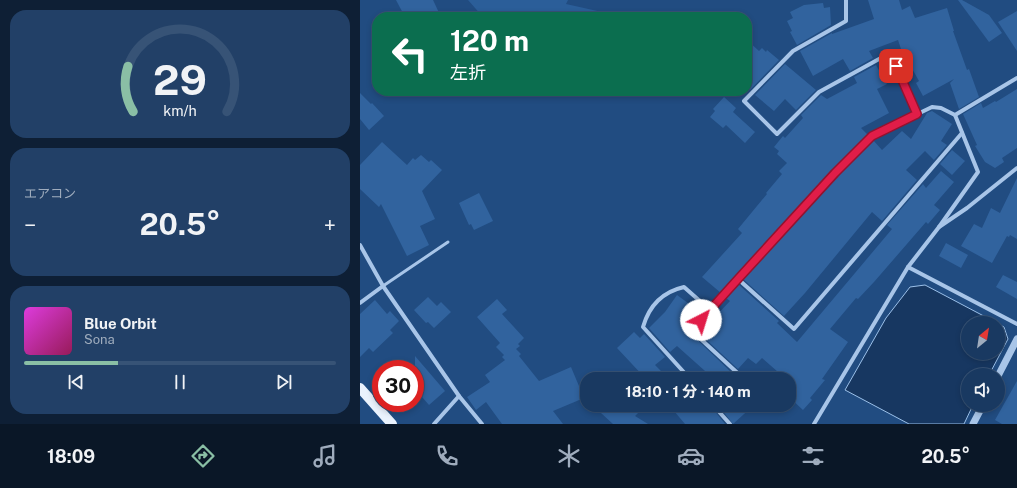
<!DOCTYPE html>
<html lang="ja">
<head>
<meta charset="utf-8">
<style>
  body { margin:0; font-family:"Public Sans","Noto Sans JP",sans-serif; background:#224067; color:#f1f3f6; height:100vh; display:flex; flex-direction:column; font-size:15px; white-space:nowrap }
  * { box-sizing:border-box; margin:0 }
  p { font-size:13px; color:#9facbd }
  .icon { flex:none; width:22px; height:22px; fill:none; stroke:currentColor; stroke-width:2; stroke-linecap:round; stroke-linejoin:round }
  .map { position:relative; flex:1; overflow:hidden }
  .side { display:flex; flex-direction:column; gap:10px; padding:10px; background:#0e1f35; width:360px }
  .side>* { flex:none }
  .top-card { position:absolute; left:12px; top:12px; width:380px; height:84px; border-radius:16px; box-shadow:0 2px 6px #0003,0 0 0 1px #375376; background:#0b6e4f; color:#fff; overflow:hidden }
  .needle { width:26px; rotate:30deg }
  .fabs { position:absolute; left:601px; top:316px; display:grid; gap:8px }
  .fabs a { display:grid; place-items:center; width:44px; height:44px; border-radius:50%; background:#193961; box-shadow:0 2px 6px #0003,0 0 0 1px #375376; font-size:20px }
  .speed { position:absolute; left:12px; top:360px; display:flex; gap:8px; font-size:20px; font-weight:700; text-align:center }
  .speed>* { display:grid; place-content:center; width:52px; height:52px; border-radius:50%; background:#193961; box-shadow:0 2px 6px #0003,0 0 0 1px #375376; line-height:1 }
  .speed .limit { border:6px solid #d22; background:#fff; color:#111 }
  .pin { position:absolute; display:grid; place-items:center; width:34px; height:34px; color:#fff; margin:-17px; border-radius:8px; box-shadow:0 2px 6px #0006 }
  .me { position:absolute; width:44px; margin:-22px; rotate:40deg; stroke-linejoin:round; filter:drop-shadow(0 0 3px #0008) }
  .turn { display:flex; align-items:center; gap:14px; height:84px; padding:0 12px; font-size:18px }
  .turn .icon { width:52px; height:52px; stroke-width:2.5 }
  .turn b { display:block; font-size:28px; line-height:34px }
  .big { font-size:30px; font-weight:700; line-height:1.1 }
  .side .card { flex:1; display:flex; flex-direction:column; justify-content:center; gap:6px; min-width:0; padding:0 14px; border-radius:16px; background:#224067 }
  .side .dial { align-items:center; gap:0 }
  .dial svg { height:104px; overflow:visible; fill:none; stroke:#375376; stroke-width:7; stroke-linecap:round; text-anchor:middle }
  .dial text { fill:#f1f3f6; stroke:none }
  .song { display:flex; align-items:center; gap:12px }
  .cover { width:48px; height:48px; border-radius:6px; background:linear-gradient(135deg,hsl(300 70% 55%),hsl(330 70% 35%)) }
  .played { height:4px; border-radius:2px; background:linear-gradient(90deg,#8abfa5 30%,#375376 30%) }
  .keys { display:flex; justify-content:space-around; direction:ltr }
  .heat { display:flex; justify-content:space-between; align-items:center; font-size:22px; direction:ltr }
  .trip { position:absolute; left:220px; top:372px; width:216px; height:40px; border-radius:16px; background:#193961; box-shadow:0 2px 6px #0003,0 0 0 1px #375376; font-weight:700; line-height:40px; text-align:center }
  .dock { display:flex; height:64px; justify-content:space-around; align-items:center; background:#0a1727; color:#9facbd }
  .dock .icon { width:28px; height:28px }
  .dock .on { color:#8abfa5 }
  .dock b { font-size:18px; color:#f1f3f6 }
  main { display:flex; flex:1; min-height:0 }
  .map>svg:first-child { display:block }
  .green { fill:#2b5e99 }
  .water { fill:#173761; stroke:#9bc0e9 }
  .building { fill:#31639e }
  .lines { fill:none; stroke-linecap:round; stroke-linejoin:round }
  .service { stroke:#a8c5e8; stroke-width:3 }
  .minor { stroke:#a8c5e8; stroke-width:4 }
  .tertiary { stroke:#a8c5e8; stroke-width:7 }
  .primary { stroke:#eaf2fd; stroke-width:10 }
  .route-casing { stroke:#92132f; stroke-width:10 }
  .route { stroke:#e11d48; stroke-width:7 }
</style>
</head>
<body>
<main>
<section class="side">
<div class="card dial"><svg viewBox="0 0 100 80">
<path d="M14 69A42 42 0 1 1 86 69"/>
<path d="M14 69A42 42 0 0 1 10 34" stroke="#8abfa5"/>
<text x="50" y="56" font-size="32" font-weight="700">29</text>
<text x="50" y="72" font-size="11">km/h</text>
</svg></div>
<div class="card"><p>エアコン</p>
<div class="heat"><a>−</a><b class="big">20.5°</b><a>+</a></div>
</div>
<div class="card">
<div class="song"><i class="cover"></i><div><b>Blue Orbit</b><p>Sona</p></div></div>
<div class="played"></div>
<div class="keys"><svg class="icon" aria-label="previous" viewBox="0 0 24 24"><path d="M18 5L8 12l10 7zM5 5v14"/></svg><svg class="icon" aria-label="pause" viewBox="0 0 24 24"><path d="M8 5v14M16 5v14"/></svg><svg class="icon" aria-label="next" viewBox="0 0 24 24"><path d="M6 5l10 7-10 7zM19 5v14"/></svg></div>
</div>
</section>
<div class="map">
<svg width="657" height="424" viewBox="0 0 657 424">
  <rect width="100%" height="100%" fill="#214c81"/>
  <path class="green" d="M108,0H208L206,4L242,12L239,17H123Z"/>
  <path class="water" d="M565,285L637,323H608V353H638V324L644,327L648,339L629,375H608V405H613L604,424H549L485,390L526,318L550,287Z"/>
  <g class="building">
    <path d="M36,0H73L81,17H45Z"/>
    <path d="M508,0H539L542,10L550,6L555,18L587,8L594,31H593L607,70L609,69L619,97L599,109L590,83L594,79L563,96L556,83L559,81L546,58H544L538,40L509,51L513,58L490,71L483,59L453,76L440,51L472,33V34L514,19Z"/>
    <path d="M598,0H602L629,15L642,33L629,42Z"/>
    <path d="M463,3L464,8L470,7L471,25L437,45L430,32L432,31L427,21L433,18L430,12L444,5Z"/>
    <path d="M657,11V51L638,22Z"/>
    <path d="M387,40L399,51L402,48L406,52L407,50L419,60L390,90L387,87Z"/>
    <path d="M425,64L456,90L436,110L425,99L414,111L395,95Z"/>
    <path d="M516,65L527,84L517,89L529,113L501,128L508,135L472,171L361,293L342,277L382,233L378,229L407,194L406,193L422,174L419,171L427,163L417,154L419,151L414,147L423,136L425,138L443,118L441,115L461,95L467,99L497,83L494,77Z"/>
    <path d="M657,89V148L642,158L644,162L635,168L625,162L615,146L617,145L603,114L621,103L623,108L635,101L636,102Z"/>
    <path d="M0,93L11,104L12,103L24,116L9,130L0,119Z"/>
    <path d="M364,97L376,108L373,112L395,132L385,143L366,125L363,128L350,117L355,111L353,109Z"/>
    <path d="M572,111L592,124L581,141L587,145L574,160L565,151L546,170L557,180L522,221L512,212L445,293L424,316L383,279L478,175L513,140L522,150L542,131L551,139L567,113Z"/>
    <path d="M22,142L47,165L53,158L55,160L61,155L69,162L71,160L82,170L62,191L75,219L60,226L69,245L47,256L21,204L19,207L0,189V165Z"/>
    <path d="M592,150L605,161L592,175L580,164Z"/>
    <path d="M581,171L594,182L574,205L580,210L568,224L566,222L514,282L498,299L496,298L470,329L488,342L462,379L465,380L450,398L452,400L443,410L429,397V379H426L402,358L396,364L388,358L378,369L337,331L348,318L352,320L370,301L366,298L378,284L419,321L417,323L437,342L532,229L527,225L563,184L566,188Z"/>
    <path d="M657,178V239L650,235L649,237L647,236L632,263L601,246L614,224L622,228L631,208L640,213Z"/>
    <path d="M119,193L133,221L114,230L111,224L109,225L99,203Z"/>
    <path d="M586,243L608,255L601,268L579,256Z"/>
    <path d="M643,275L657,282V299L636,287Z"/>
    <path d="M317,295L343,314L329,329V332L373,374L368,379H354L317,346L310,352L289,328L305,312Z"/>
    <path d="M68,297L77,306L81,302L91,312L74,328L68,322L66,323L54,310Z"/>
    <path d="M137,299L147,310L142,314L164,338L158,344L160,346L156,349L161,354L159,356L179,381L211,367L224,398L193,411L203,424H142L126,402L116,410L107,397L130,382L125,375L145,360L142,357L144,355L136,347L140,343L117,317Z"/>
    <path d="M15,300L27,314L30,311L39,321L30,330L33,333L13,352L9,348L0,357V314Z"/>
    <path d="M274,332L280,338L284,334L305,357L295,365L309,379H286L257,348Z"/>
    <path d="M55,356L85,391L69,405L55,389Z"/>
    <path d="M657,381V424H642L635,420Z"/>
    <path d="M249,405H286L275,416L288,424H253L241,413Z"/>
    <path d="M309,405H335L337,407L339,405H350L365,424H325Z"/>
    <path d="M358,405H394L373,424Z"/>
  </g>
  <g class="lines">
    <path class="service" d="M23,286L88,242"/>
    <g class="minor">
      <path d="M486,0V21L433,51L384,101L417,134L459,92L530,53L557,114"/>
      <path d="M595,115L657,78"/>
      <path d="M0,245L23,286L99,396L122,424"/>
      <path d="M548,267L657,324"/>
      <path d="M378,279L434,329L602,133"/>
      <path d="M0,303L23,286"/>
      <path d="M330,379L283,327C289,306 302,292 324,287L350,310"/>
      <path d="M384,379L332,331L378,279L475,173L512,136L572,107L581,108L595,115L618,172L579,227"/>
      <path d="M353,405L370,424"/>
      <path d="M74,424L99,396"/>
      <path d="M454,424L548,267L579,227L607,208L657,168"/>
    </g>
    <g class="tertiary">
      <path d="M638,376L657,339"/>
      <path d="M613,424L623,405"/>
    </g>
    <path class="primary" d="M0,388L32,424"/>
  </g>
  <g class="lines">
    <g class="route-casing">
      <path id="route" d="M341,320L378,279L475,173L512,136L557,114L536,66"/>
    </g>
    <use href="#route" class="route"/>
  </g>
</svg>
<div class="fabs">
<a><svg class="needle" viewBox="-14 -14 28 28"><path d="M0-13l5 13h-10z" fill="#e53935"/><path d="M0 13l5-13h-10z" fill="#9facbd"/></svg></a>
<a><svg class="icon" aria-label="sound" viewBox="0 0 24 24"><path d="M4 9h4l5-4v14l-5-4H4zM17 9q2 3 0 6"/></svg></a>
</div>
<div class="speed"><div class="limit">30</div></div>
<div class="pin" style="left:536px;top:66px;background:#d93025"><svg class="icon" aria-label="arrive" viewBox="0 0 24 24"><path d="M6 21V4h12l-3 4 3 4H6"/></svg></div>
<svg class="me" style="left:341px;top:320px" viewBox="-20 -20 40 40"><circle r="19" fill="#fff"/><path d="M0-13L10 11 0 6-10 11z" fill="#e11d48"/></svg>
<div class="trip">18:10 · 1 分 · 140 m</div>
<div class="top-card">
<div class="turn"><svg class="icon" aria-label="left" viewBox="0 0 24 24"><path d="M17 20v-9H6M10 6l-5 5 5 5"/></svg><div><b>120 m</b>左折</div></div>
</div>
</div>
</main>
<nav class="dock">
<b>18:09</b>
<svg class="icon on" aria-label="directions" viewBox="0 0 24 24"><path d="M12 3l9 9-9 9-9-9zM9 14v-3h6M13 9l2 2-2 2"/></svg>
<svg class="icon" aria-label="music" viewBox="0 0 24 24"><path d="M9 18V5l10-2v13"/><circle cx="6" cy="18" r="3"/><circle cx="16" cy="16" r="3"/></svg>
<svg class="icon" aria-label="phone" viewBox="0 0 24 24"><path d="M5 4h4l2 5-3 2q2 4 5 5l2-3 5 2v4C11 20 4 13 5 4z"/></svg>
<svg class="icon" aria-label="climate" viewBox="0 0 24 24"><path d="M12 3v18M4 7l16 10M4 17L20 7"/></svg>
<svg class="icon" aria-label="car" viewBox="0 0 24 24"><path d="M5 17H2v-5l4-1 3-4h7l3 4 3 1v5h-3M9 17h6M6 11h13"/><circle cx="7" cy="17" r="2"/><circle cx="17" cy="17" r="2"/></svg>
<svg class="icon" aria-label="filters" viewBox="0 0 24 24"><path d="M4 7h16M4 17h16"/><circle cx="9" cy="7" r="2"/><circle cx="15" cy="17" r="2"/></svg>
<b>20.5°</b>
</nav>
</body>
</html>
